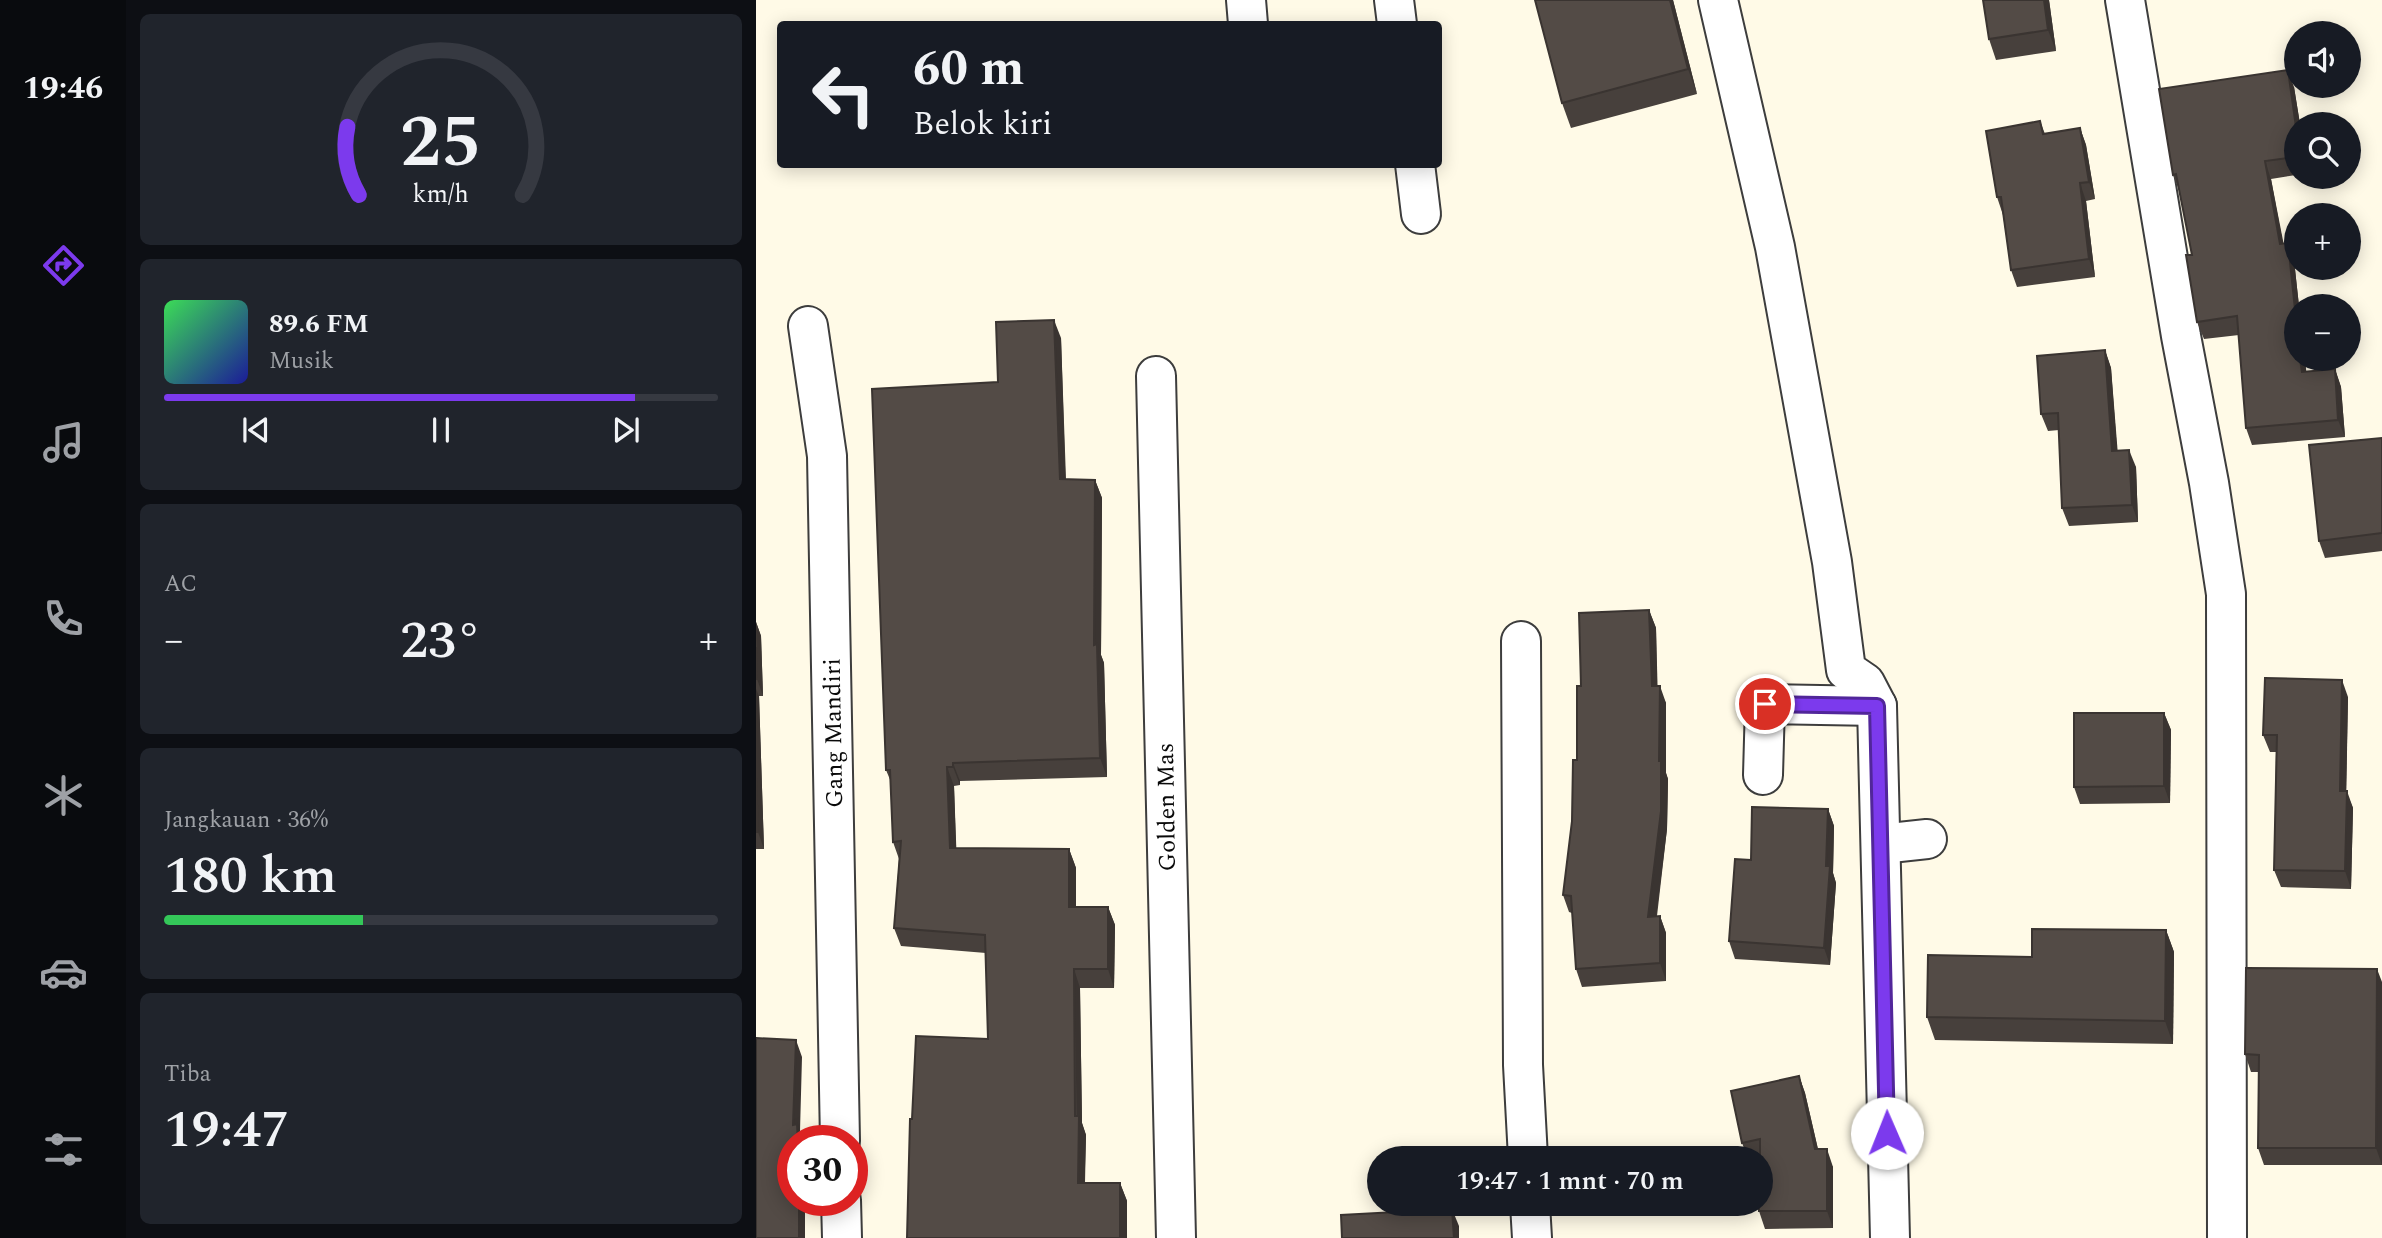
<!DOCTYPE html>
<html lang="id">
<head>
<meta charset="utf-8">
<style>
  body { margin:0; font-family:Spectral,serif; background:#20242c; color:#f1f3f6; height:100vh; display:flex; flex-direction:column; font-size:26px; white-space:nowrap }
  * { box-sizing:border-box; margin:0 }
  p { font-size:23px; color:#9ea1a6 }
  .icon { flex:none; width:38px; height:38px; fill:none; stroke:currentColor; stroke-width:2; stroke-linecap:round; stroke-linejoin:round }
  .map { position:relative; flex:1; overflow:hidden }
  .sheet { display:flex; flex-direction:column; gap:14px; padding:14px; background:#0d0f14; width:630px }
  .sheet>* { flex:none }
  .top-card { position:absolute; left:21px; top:21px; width:665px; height:147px; border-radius:7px; box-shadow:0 4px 18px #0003; background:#171b24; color:#f1f3f6; overflow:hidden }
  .fabs { position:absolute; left:1528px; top:21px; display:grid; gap:14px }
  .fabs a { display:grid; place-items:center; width:77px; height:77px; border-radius:50%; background:#171b24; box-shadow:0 4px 18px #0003; font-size:35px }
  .speed { position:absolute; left:21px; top:1125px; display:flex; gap:14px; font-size:35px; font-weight:700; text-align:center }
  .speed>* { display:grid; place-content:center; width:91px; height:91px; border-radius:50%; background:#171b24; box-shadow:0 4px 18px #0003; line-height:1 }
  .speed .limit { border:10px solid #d22; background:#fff; color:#111 }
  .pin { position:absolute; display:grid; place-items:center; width:60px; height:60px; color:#fff; margin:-30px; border:4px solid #fff; border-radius:50%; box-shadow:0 2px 7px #0007 }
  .me { position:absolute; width:77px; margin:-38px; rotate:359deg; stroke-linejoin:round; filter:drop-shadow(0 0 5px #0008) }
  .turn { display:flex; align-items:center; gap:24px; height:147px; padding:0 21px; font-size:32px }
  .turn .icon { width:91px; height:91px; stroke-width:2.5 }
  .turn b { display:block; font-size:49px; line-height:60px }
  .big { font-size:52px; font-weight:600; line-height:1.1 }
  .sheet .widget { flex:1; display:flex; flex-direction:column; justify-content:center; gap:10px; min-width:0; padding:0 24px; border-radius:10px; background:#20242c }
  .sheet .dial { align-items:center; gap:0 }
  .dial svg { height:182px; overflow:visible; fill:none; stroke:#363941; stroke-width:7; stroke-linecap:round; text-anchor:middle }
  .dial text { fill:#f1f3f6; stroke:none }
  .song { display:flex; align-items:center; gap:21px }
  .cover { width:84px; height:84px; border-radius:10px; background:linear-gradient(135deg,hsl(130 70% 55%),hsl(240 70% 35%)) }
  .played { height:7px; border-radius:4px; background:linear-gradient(90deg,#7c3aed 85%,#363941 85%) }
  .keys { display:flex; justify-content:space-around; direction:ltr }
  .heat { display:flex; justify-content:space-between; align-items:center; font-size:38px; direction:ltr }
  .charge { height:10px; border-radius:5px; background:linear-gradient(90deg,#34c759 36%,#363941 0) }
  .trip { position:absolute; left:611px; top:1146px; width:406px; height:70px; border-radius:35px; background:#171b24; box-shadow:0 4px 18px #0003; font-weight:600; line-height:70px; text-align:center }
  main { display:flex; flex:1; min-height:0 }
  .tab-bar { display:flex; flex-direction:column; width:126px; justify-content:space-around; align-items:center; background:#090b0e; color:#9ea1a6 }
  .tab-bar .icon { width:49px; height:49px }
  .tab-bar .on { color:#7c3aed }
  .tab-bar b { font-size:32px; color:#f1f3f6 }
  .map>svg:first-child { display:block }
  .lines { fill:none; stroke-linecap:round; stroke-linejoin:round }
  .minor-casing { stroke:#3d3d3d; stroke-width:42 }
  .minor { stroke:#fff; stroke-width:38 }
  .wall { fill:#47403c }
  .shaded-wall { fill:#3a3431 }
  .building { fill:#534b46; stroke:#3a3431; stroke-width:2 }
  .route-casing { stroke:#51269a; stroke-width:18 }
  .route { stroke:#7c3aed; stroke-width:12 }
  .labels { text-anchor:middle; stroke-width:7; stroke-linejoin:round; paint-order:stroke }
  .street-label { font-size:24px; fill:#0a0a0a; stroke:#fff }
</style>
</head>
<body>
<main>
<nav class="tab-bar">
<b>19:46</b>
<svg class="icon on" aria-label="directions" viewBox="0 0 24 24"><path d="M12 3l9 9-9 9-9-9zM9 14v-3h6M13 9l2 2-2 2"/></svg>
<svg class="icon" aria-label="music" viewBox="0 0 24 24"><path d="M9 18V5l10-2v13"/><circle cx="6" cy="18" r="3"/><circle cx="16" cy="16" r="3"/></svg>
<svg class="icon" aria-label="phone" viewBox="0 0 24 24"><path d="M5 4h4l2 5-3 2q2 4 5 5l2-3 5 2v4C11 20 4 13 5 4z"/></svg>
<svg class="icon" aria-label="climate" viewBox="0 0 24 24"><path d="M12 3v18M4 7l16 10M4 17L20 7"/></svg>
<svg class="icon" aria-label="car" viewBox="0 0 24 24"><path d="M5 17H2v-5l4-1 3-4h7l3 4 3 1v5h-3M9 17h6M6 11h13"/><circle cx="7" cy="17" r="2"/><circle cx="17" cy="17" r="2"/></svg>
<svg class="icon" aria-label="filters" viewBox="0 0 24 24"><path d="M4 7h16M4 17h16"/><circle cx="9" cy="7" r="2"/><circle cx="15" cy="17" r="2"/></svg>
</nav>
<section class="sheet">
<div class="widget dial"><svg viewBox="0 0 100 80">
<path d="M14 69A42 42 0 1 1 86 69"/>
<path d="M14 69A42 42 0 0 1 9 39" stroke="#7c3aed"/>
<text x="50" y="56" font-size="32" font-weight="700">25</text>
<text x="50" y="72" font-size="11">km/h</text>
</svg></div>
<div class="widget">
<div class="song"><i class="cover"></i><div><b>89.6 FM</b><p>Musik</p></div></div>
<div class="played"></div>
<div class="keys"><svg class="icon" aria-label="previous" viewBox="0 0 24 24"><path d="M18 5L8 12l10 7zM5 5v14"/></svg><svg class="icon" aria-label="pause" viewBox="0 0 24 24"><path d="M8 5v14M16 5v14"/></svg><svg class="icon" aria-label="next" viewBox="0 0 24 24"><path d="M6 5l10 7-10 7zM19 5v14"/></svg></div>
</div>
<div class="widget"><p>AC</p>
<div class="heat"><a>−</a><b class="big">23°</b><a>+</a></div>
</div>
<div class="widget"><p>Jangkauan · 36%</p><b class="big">180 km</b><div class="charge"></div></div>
<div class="widget"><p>Tiba</p><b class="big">19:47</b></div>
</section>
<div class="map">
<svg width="1626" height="1238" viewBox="0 0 1626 1238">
  <rect width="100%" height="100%" fill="#fffae7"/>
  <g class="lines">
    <g class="minor-casing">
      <g id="minor">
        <path d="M490,0L492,24"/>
        <path d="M638,0L641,24"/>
        <path d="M962,0L1019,247L1076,562L1090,670L1109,683L1121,706L1134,1238"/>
        <path d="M1369,0L1425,336L1453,483L1470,594L1471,1238"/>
        <path d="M659,164L665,214"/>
        <path d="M52,326L71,456L84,1141"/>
        <path d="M400,376L420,1238"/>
        <path d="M765,641L767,1065L772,1158"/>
        <path d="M1007,775L1009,704L1121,706"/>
        <path d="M1125,844L1171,839"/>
        <path d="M85,1200L86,1238"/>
        <path d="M774,1204L776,1238"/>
      </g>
    </g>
    <use href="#minor" class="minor"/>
  </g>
  <g class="wall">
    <path d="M917,0L941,94L815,128L806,103Z"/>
    <path d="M1227,0H1293L1300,51L1240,60L1233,39Z"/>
    <path d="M1538,87L1544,124H1540V175L1515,179L1527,244L1538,260L1543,306H1540V359H1549L1550,372L1579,369L1585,387L1589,437L1496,445L1490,428L1483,335L1448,339L1441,322L1436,255L1424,192L1417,175Z"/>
    <path d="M1284,121L1289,134L1324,128L1330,145L1339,199L1330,201L1339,277L1261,287L1255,270L1247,215L1241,197Z"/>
    <path d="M305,338L310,479L339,480L346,498L345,655L348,663L351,777L204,781V785L198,786L200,848L313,849L320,868V907H352L359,925L358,988H324L326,1123L330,1135L329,1183H364L371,1201V1238H151L156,1119L232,1039L230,953L145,946L138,928L143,859L137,842L135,782L130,770L242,382Z"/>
    <path d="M1349,350L1355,368L1361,450L1380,467L1382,522L1313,526L1306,508L1303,430L1292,431L1285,414Z"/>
    <path d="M1626,438V551L1569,558L1563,541Z"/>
    <path d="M893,610L900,628L901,686L910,703V773L912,779L911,829L901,916H904L910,933V981L826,987L820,969L816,913L813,912L807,895L816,821L825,686Z"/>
    <path d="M0,622L5,636L7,696H3L8,849H0Z"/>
    <path d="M1592,697L1590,791L1597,808L1595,889L1525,887L1518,870L1520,752H1514L1507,735Z"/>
    <path d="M1408,713L1415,730L1414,803L1324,804L1318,787Z"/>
    <path d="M1072,809L1078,826L1077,873L1080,883L1074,965L979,959L973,941L995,860Z"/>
    <path d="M1410,930L1418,952L1417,1044L1179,1040L1171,1017Z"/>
    <path d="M1626,982V1165H1508L1502,1148L1503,1072H1495L1489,1054Z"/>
    <path d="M1043,1076L1049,1093L1062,1149L1077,1167V1228L1009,1229L1003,1211L1004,1158H992L986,1143Z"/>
  </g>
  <g class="shaded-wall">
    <path d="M914,0H917L941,94L932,69Z"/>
    <path d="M1288,0H1293L1300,51L1292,30Z"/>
    <path d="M1532,70L1538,87L1544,124H1540Z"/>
    <path d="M1324,128L1330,145L1339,199L1333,182Z"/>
    <path d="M1509,161L1515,179L1531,261L1524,244Z"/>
    <path d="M1324,183L1330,201L1339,277L1333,259Z"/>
    <path d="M1532,243L1538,260L1543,306H1540V319Z"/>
    <path d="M298,320L305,338L310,498L304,479Z"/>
    <path d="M1349,350L1355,368L1363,468L1356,451Z"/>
    <path d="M1544,359H1549L1552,389L1546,372Z"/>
    <path d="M1579,369L1585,387L1589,437L1582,420Z"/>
    <path d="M1373,450L1380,467L1382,522L1376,505Z"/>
    <path d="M339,480L346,498L345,655L348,663L351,777L344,758L338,645Z"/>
    <path d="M893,610L900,628L902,703L896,686Z"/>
    <path d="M0,622L5,636L7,696L1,679Z"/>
    <path d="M1586,680L1592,697L1590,808L1584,791Z"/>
    <path d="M904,686L910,703V773L912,779L911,829L898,934L892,917L903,761Z"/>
    <path d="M0,689L3,696L8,849L2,832L0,777Z"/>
    <path d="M1408,713L1415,730L1414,803L1408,786Z"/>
    <path d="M197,763L204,781V785L197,767Z"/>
    <path d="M191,767L198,786L201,867L194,848Z"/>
    <path d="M1591,791L1597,808L1595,889L1589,871Z"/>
    <path d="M1072,809L1078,826L1077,873L1080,883L1074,965L1068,948Z"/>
    <path d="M313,849L320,868V925L313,907Z"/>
    <path d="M352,907L359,925L358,988L352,969Z"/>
    <path d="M904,916L910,933V981L904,963Z"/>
    <path d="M1410,930L1418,952L1417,1044L1409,1021Z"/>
    <path d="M318,969L324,988L326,1123L330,1135L328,1201L322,1183Z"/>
    <path d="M1621,969L1626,982V1165L1620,1148Z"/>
    <path d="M40,1040L46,1057L44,1131L47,1141H42L37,1125Z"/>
    <path d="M1043,1076L1049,1093L1066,1167L1059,1149Z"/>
    <path d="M1071,1149L1077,1167V1228L1071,1211Z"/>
    <path d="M364,1183L371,1201V1238H364Z"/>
    <rect x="43" y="1200" width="6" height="38"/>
    <path d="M696,1209L703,1226V1238H698Z"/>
  </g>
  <g class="building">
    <path d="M779,0H914L932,69L806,103Z"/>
    <path d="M1227,0H1288L1292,30L1233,39Z"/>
    <path d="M1532,70L1540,127V157L1509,161L1524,244L1532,243L1540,319V359H1544L1546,372L1579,369L1582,420L1490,428L1481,316L1441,322L1430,255H1436L1420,174L1417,175L1403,89Z"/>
    <path d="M1284,121L1287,134L1324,128L1333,182L1324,183L1333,259L1255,270L1245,197H1241L1230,131Z"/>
    <path d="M298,320L304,479L339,480L338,645L341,644L344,758L197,763V767H191L194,848L313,849V907H352V969H318L319,1116H323L322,1183H364V1238H151L154,1119H156L160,1036L232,1039L229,935L138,928L145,841L137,842L134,770H130L116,389L242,382L240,322Z"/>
    <path d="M1349,350L1356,451L1373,450L1376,505L1306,508L1302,413L1285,414L1281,356Z"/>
    <path d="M1626,438V533L1563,541L1553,445Z"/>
    <path d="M893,610L896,686H904L903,761H905V811L892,917L904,916V963L820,969L815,896L807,895L816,821L817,760H821V686H825L823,613Z"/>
    <path d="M0,647L1,679H0Z"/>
    <path d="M1509,678L1586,680L1584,791H1591L1589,871L1518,870L1521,735H1507Z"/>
    <path d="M1318,713H1408V786L1318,787Z"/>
    <path d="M0,777L2,832H0Z"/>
    <path d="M996,807L1072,809L1070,866H1074L1068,948L973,941L979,859L995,860Z"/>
    <path d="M1276,929L1410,930L1409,1021L1171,1017L1172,955L1276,957Z"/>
    <path d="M1490,968L1621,969L1620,1148H1502L1503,1055L1489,1054Z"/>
    <path d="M0,1038L40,1040L37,1125L41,1124L42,1141H37V1200H43V1238H0Z"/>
    <path d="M1043,1076L1059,1149H1071V1211H1003V1204H1004V1139L986,1143L975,1091Z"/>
    <path d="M696,1209L698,1238H586L585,1215Z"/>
  </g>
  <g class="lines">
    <g class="route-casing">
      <path id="route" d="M1009,704L1121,706L1131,1133"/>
    </g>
    <use href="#route" class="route"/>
  </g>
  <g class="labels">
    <g class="street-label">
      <text transform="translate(77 733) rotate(-91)" y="8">Gang Mandiri</text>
      <text transform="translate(410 807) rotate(-91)" y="8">Golden Mas</text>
    </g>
  </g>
</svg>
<div class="fabs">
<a><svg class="icon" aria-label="sound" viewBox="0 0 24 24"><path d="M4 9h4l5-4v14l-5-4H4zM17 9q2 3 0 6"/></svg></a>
<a><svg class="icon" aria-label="search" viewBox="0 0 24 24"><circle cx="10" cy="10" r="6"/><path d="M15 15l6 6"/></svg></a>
<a>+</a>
<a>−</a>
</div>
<div class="speed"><div class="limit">30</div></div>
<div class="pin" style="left:1009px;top:704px;background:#d93025"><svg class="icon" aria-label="arrive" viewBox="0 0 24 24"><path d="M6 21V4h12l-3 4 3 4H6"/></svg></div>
<svg class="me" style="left:1131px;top:1133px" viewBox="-20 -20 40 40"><circle r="19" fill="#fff"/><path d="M0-13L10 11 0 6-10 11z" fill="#7c3aed"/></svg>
<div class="trip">19:47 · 1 mnt · 70 m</div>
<div class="top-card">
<div class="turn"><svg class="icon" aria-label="left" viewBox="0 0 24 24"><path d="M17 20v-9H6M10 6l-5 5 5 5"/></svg><div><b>60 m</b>Belok kiri</div></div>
</div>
</div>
</main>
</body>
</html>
